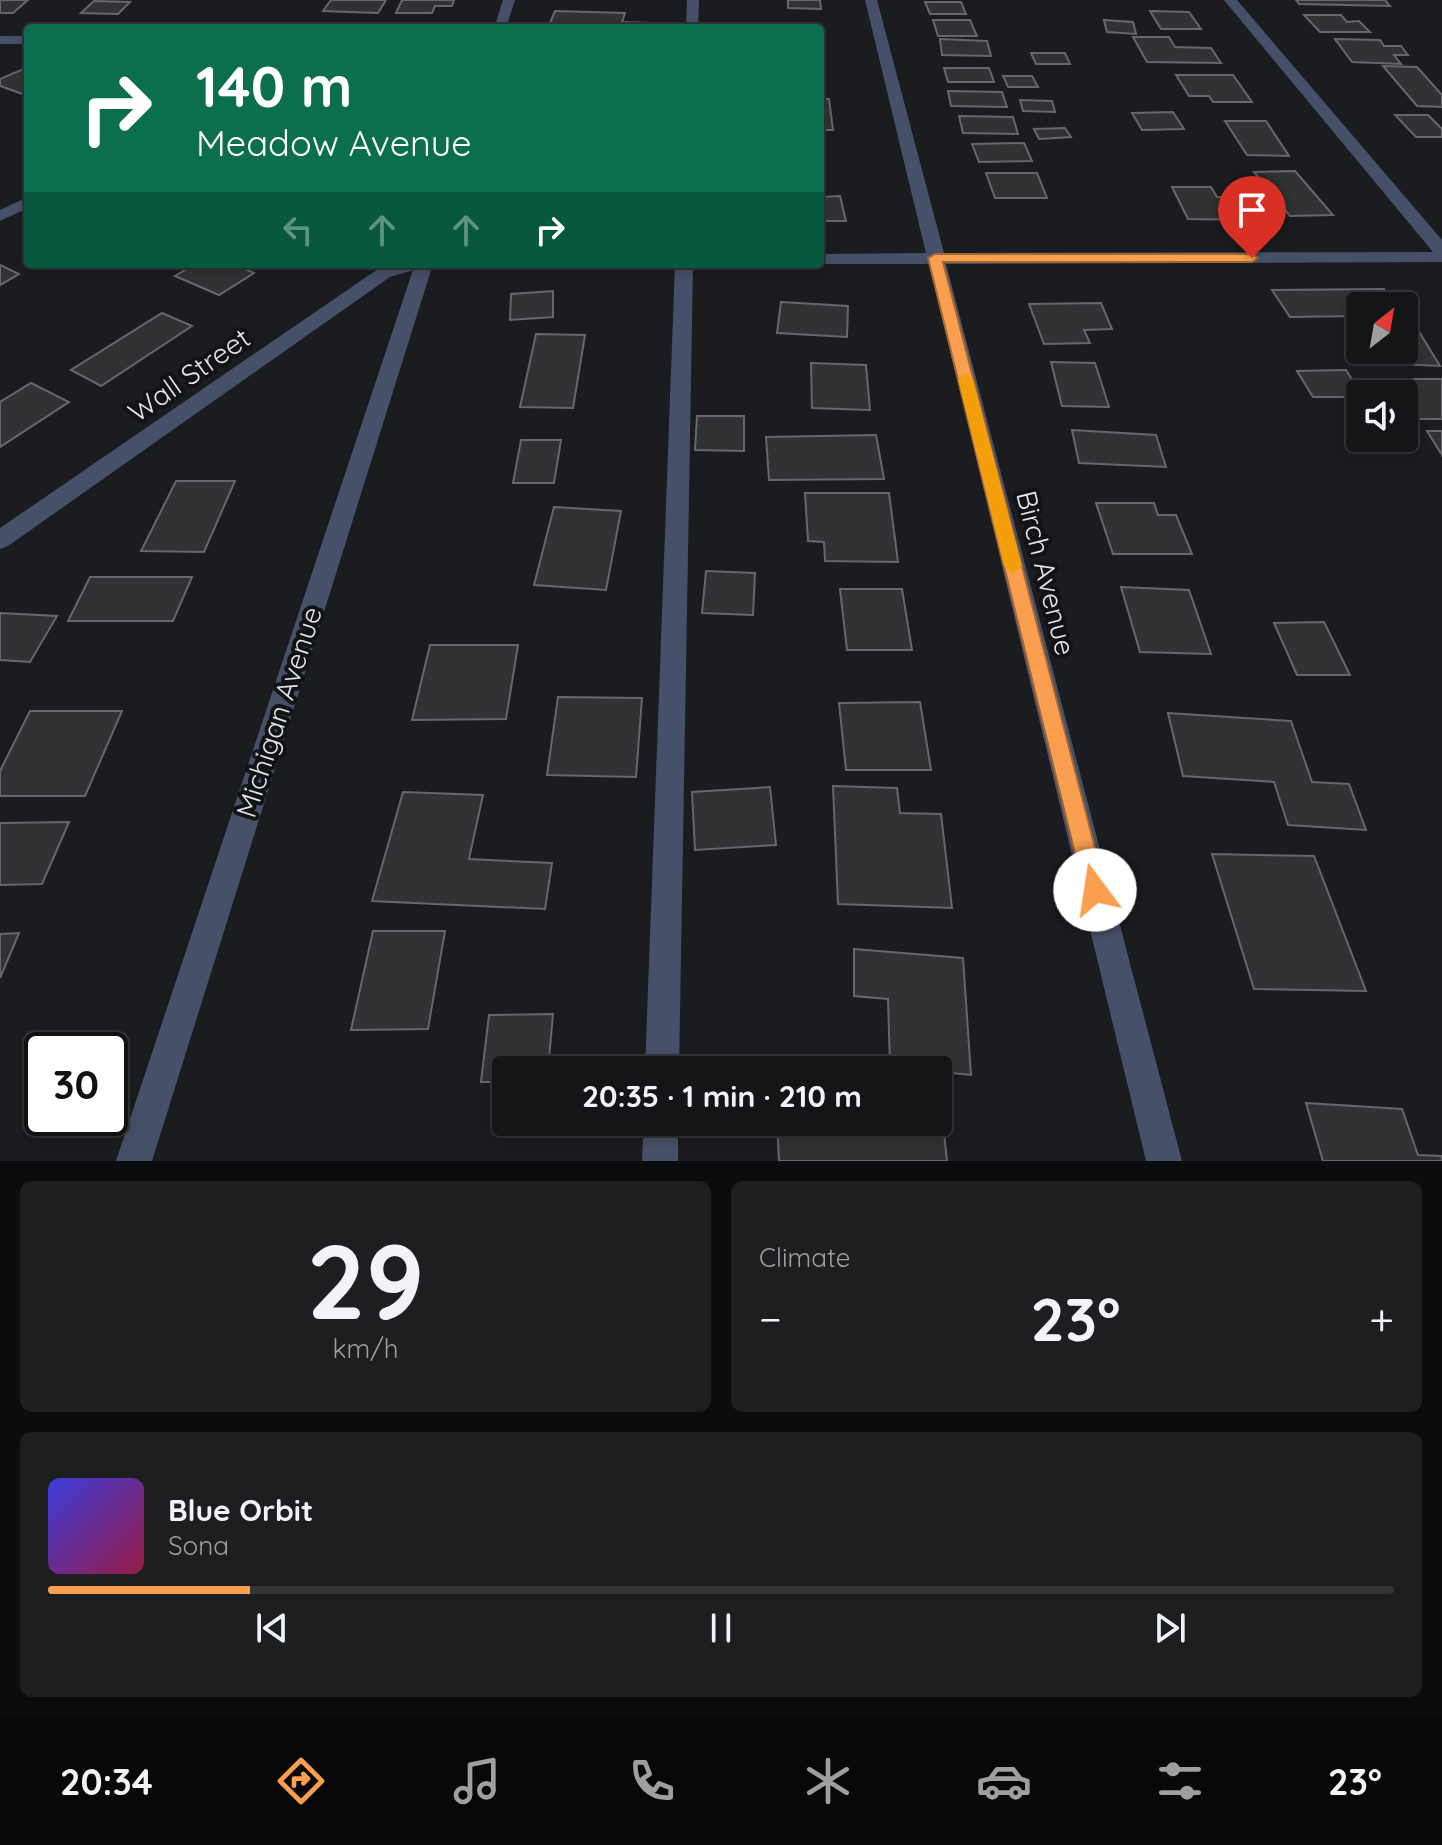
<!DOCTYPE html>
<html lang="en">
<head>
<meta charset="utf-8">
<style>
  body { margin:0; font-family:Quicksand,sans-serif; background:#1d1e20; color:#f1f3f6; height:100vh; display:flex; flex-direction:column; font-size:30px; white-space:nowrap }
  * { box-sizing:border-box; margin:0 }
  p { font-size:26px; color:#9d9fa1 }
  .icon { flex:none; width:44px; height:44px; fill:none; stroke:currentColor; stroke-width:2; stroke-linecap:round; stroke-linejoin:round }
  .map { position:relative; height:1161px; overflow:hidden }
  .sheet { display:flex; flex-direction:column; gap:20px; padding:20px; background:#0b0c0d; flex:1 }
  .sheet>* { flex:none }
  .hud { position:absolute; left:24px; top:24px; width:800px; height:244px; border-radius:8px; box-shadow:0 4px 12px #0003,0 0 0 2px #333436; background:#0b6e4f; color:#fff; overflow:hidden }
  .needle { width:52px; rotate:31deg }
  .tools { position:absolute; left:1346px; top:292px; display:grid; gap:16px }
  .tools a { display:grid; place-items:center; width:72px; height:72px; border-radius:8px; background:#141517; box-shadow:0 4px 12px #0003,0 0 0 2px #333436; font-size:40px }
  .speed { position:absolute; left:24px; top:1032px; display:flex; gap:16px; font-size:40px; font-weight:700; text-align:center }
  .speed>* { display:grid; place-content:center; width:104px; height:104px; border-radius:50%; background:#141517; box-shadow:0 4px 12px #0003,0 0 0 2px #333436; line-height:1 }
  .speed .limit { border:4px solid #111; border-radius:12px; background:#fff; color:#111 }
  .pin { position:absolute; display:grid; place-items:center; width:68px; height:68px; color:#fff; margin:-82px -34px; border-radius:50% 50% 50% 0; rotate:-45deg; box-shadow:0 0 8px #0007 }
  .pin .icon { rotate:45deg }
  .me { position:absolute; width:88px; margin:-44px; rotate:346deg; stroke-linejoin:round; filter:drop-shadow(0 0 6px #0008) }
  .turn { display:flex; align-items:center; gap:28px; height:168px; padding:0 40px; font-size:36px }
  .turn .icon { width:104px; height:104px; stroke-width:2.5 }
  .turn b { display:block; font-size:56px; line-height:68px }
  .lanes { display:flex; align-items:center; height:76px; padding:0 40px; background:#0003; justify-content:center; gap:40px; direction:ltr }
  .lanes .off { opacity:.35 }
  .big { font-size:60px; font-weight:700; line-height:1.1 }
  .sheet .widget { flex:1; display:flex; flex-direction:column; justify-content:center; gap:12px; min-width:0; padding:0 28px; border-radius:12px; background:#1d1e20 }
  .sheet .dial { align-items:center; gap:0 }
  .dial b { font-size:104px; line-height:1 }
  .song { display:flex; align-items:center; gap:24px }
  .cover { width:96px; height:96px; border-radius:12px; background:linear-gradient(135deg,hsl(240 70% 55%),hsl(340 70% 35%)) }
  .played { height:8px; border-radius:4px; background:linear-gradient(90deg,#fa9f4f 15%,#333436 15%) }
  .keys { display:flex; justify-content:space-around; direction:ltr }
  .heat { display:flex; justify-content:space-between; align-items:center; font-size:44px; direction:ltr }
  .sheet .tiles { flex:1; display:grid; gap:20px; grid-template-columns:1fr 1fr }
  .widget:last-child { grid-column:span 2 }
  .trip { position:absolute; left:492px; top:1056px; width:460px; height:80px; border-radius:8px; background:#141517; box-shadow:0 4px 12px #0003,0 0 0 2px #333436; font-weight:700; line-height:80px; text-align:center }
  .dock { display:flex; height:128px; justify-content:space-around; align-items:center; background:#080809; color:#9d9fa1 }
  .dock .icon { width:56px; height:56px }
  .dock .current { color:#fa9f4f }
  .dock b { font-size:36px; color:#f1f3f6 }
  .map>svg:first-child { display:block }
  .building { fill:#303234; stroke:#66676b; stroke-width:2 }
  .lines { fill:none; stroke-linecap:round; stroke-linejoin:round }
  .service { fill:#475069; fill-rule:evenodd }
  .minor { fill:#475069; fill-rule:evenodd }
  .tertiary { fill:#475069; fill-rule:evenodd }
  .route { fill:#fa9f4f; stroke:#a26733; stroke-width:2 }
  .slow { fill:#f59e0b }
  .labels { text-anchor:middle; stroke-width:8; stroke-linejoin:round; paint-order:stroke }
  .street-label { font-size:28px; fill:#e3e4e5; stroke:#121316 }
</style>
</head>
<body>
<div class="map">
<svg width="1442" height="1161" viewBox="0 0 1442 1161">
  <rect width="100%" height="100%" fill="#1b1c1f"/>
  <g class="building">
    <path d="M0,0H28L13,13H0Z"/>
    <path d="M331,0H386L378,13L323,11Z"/>
    <path d="M402,0H454L452,6H435L432,13H396Z"/>
    <path d="M788,0H820L821,9L788,8Z"/>
    <path d="M1296,0H1385L1390,6L1299,4Z"/>
    <path d="M94,1L130,2L118,14L81,13Z"/>
    <path d="M925,2H961L966,14H930Z"/>
    <path d="M555,11L625,13L622,22L651,23L650,28L550,23Z"/>
    <path d="M1150,11L1189,12L1201,29H1161Z"/>
    <path d="M1304,15H1341L1347,22L1359,21L1370,32H1320Z"/>
    <path d="M933,20H970L977,36H938Z"/>
    <path d="M1104,20L1133,22L1136,34L1107,32Z"/>
    <path d="M1133,37H1169L1175,47L1211,48L1221,63L1147,62Z"/>
    <path d="M940,39L987,41L991,56L942,55Z"/>
    <path d="M1335,39L1380,40L1384,46H1401L1408,55H1394L1401,64L1352,62Z"/>
    <path d="M1031,53H1065L1070,64H1036Z"/>
    <path d="M1383,66L1417,67L1442,95V107L1417,106Z"/>
    <path d="M28,67V96L0,86V79Z"/>
    <path d="M944,68H989L994,82H948Z"/>
    <path d="M1176,75H1233L1252,102H1213L1209,96H1189Z"/>
    <path d="M1003,76H1032L1038,87H1008Z"/>
    <path d="M948,91L1002,92L1007,107L951,106Z"/>
    <path d="M820,99H829L833,130H820Z"/>
    <path d="M1020,100L1052,101L1055,112L1023,111Z"/>
    <path d="M1173,112L1184,129L1142,130L1132,113Z"/>
    <path d="M1395,115H1428L1442,129V137H1416Z"/>
    <path d="M959,116L1013,117L1018,134L963,133Z"/>
    <path d="M1225,121H1266L1289,156L1247,155Z"/>
    <path d="M1065,128L1071,137L1039,139L1034,129Z"/>
    <path d="M1024,143L1032,161L979,162L972,144Z"/>
    <path d="M1295,171L1333,215L1290,216L1254,172Z"/>
    <path d="M986,173H1037L1047,198H995Z"/>
    <path d="M1172,187H1211L1217,197H1242L1256,220L1188,219Z"/>
    <path d="M820,193L821,197L840,196L846,221H820Z"/>
    <path d="M195,264H234L254,273L219,295L175,276Z"/>
    <path d="M0,265L19,274L0,285Z"/>
    <path d="M1384,289L1397,306H1360V316L1290,317L1272,290Z"/>
    <path d="M553,291V317L510,320L511,294Z"/>
    <path d="M781,302L848,306L847,337L777,333Z"/>
    <path d="M1101,303L1112,329L1084,330L1090,343L1044,344L1029,304Z"/>
    <path d="M162,313L192,326L101,386L71,370Z"/>
    <path d="M1404,329L1418,330L1440,366L1375,363L1368,350H1404Z"/>
    <path d="M536,334L585,335L573,408L520,407Z"/>
    <path d="M1051,362L1095,363L1109,407L1062,406Z"/>
    <path d="M811,363L866,365L870,410L812,408Z"/>
    <path d="M1346,370L1361,394L1360,397H1313L1297,371Z"/>
    <path d="M1386,379H1442V419H1414L1404,405V394H1397Z"/>
    <path d="M31,383L69,402L0,447V402Z"/>
    <path d="M697,416H744V451L695,450Z"/>
    <path d="M1072,430L1156,435L1166,467L1079,463Z"/>
    <path d="M1427,431H1442V455Z"/>
    <path d="M876,435L884,479L769,480L766,437Z"/>
    <path d="M521,440H561L554,483H513Z"/>
    <path d="M176,481H235L204,552L141,551Z"/>
    <path d="M805,493H889L898,562L825,561L824,542L808,541Z"/>
    <path d="M1096,503H1154L1158,515H1176L1192,554H1113Z"/>
    <path d="M554,507L621,511L606,590L534,585Z"/>
    <path d="M706,571L755,573L753,615L702,613Z"/>
    <path d="M90,577H192L173,621H68Z"/>
    <path d="M1121,587L1189,590L1211,654L1140,652Z"/>
    <path d="M840,589H902L912,650H847Z"/>
    <path d="M0,613L57,616L30,662L0,660Z"/>
    <path d="M1324,622L1350,675H1297L1274,623Z"/>
    <path d="M430,645H518L506,719L412,720Z"/>
    <path d="M558,697L642,698L636,777L547,775Z"/>
    <path d="M920,702L931,770H846L839,703Z"/>
    <path d="M30,711H122L85,796H0V771Z"/>
    <path d="M1168,713L1291,721L1312,782L1349,784L1366,830L1288,825L1274,782L1183,776Z"/>
    <path d="M833,786L897,788L900,813L941,814L952,908L838,904Z"/>
    <path d="M770,787L776,845L695,850L692,792Z"/>
    <path d="M403,792L483,795L469,859L552,863L545,909L372,901Z"/>
    <path d="M69,822L42,884L0,885V823Z"/>
    <path d="M1212,854L1314,856L1366,991L1254,989Z"/>
    <path d="M373,931H445L428,1029L351,1030Z"/>
    <path d="M19,933L0,978V934Z"/>
    <path d="M854,949L963,958L971,1075L890,1067L888,999L854,996Z"/>
    <path d="M553,1014L548,1070H506V1082H481L489,1015Z"/>
    <path d="M938,1103H941L947,1161H779L777,1122H938Z"/>
    <path d="M1306,1103L1402,1109L1418,1155L1442,1156V1161H1323Z"/>
  </g>
  <g class="lines">
    <g class="service">
      <path d="M687,0H699L698,28H686Z"/>
      <path d="M675,264H693L679,1070H645Z"/>
      <path d="M644,1122H678V1161H642Z"/>
    </g>
    <g class="minor">
      <path d="M865,0H877L944,253L1433,252L1224,0H1237L1442,240V262L946,264L1182,1161H1146L929,264H819L820,254L926,253Z"/>
      <rect x="0" y="36" width="28" height="8"/>
      <path d="M28,197V208L0,221V210Z"/>
      <path d="M396,264H424L421,268L390,277L8,546L0,549V528L378,269Z"/>
    </g>
    <g class="tertiary">
      <path d="M503,0H515L506,28H494Z"/>
      <path d="M415,264H433L152,1161H116Z"/>
    </g>
  </g>
  <path class="route" d="M935,254H1252L1258,258L1252,262H943L1106,890L1103,898L1095,901L1087,898L1084,890L928,258Z"/>
  <path class="slow" d="M966,374L973,379L1022,566L1013,573L1004,566L958,379Z"/>
  <g class="labels">
    <g class="street-label">
      <text transform="translate(189 375) rotate(-35)" y="10">Wall Street</text>
      <text transform="translate(1046 573) rotate(76)" y="10">Birch Avenue</text>
      <text transform="translate(279 712) rotate(-72)" y="10">Michigan Avenue</text>
    </g>
  </g>
</svg>
<div class="tools">
<a><svg class="needle" viewBox="-14 -14 28 28"><path d="M0-13l5 13h-10z" fill="#e53935"/><path d="M0 13l5-13h-10z" fill="#9d9fa1"/></svg></a>
<a><svg class="icon" aria-label="sound" viewBox="0 0 24 24"><path d="M4 9h4l5-4v14l-5-4H4zM17 9q2 3 0 6"/></svg></a>
</div>
<div class="speed"><div class="limit">30</div></div>
<div class="pin" style="left:1252px;top:258px;background:#d93025"><svg class="icon" aria-label="arrive" viewBox="0 0 24 24"><path d="M6 21V4h12l-3 4 3 4H6"/></svg></div>
<svg class="me" style="left:1095px;top:890px" viewBox="-20 -20 40 40"><circle r="19" fill="#fff"/><path d="M0-13L10 11 0 6-10 11z" fill="#fa9f4f"/></svg>
<div class="trip">20:35 · 1 min · 210 m</div>
<div class="hud">
<div class="turn"><svg class="icon" aria-label="right" viewBox="0 0 24 24"><path d="M7 20v-9h11M14 6l5 5-5 5"/></svg><div><b>140 m</b>Meadow Avenue</div></div>
<div class="lanes"><svg class="icon off" aria-label="left" viewBox="0 0 24 24"><path d="M17 20v-9H6M10 6l-5 5 5 5"/></svg><svg class="icon off" aria-label="ahead" viewBox="0 0 24 24"><path d="M12 20V5M6 11l6-6 6 6"/></svg><svg class="icon off" aria-label="ahead" viewBox="0 0 24 24"><path d="M12 20V5M6 11l6-6 6 6"/></svg><svg class="icon" aria-label="right" viewBox="0 0 24 24"><path d="M7 20v-9h11M14 6l5 5-5 5"/></svg></div>
</div>
</div>
<section class="sheet">
<div class="tiles">
<div class="widget dial"><b>29</b><p>km/h</p></div>
<div class="widget"><p>Climate</p>
<div class="heat"><a>−</a><b class="big">23°</b><a>+</a></div>
</div>
<div class="widget">
<div class="song"><i class="cover"></i><div><b>Blue Orbit</b><p>Sona</p></div></div>
<div class="played"></div>
<div class="keys"><svg class="icon" aria-label="previous" viewBox="0 0 24 24"><path d="M18 5L8 12l10 7zM5 5v14"/></svg><svg class="icon" aria-label="pause" viewBox="0 0 24 24"><path d="M8 5v14M16 5v14"/></svg><svg class="icon" aria-label="next" viewBox="0 0 24 24"><path d="M6 5l10 7-10 7zM19 5v14"/></svg></div>
</div>
</div>
</section>
<nav class="dock">
<b>20:34</b>
<svg class="icon current" aria-label="directions" viewBox="0 0 24 24"><path d="M12 3l9 9-9 9-9-9zM9 14v-3h6M13 9l2 2-2 2"/></svg>
<svg class="icon" aria-label="music" viewBox="0 0 24 24"><path d="M9 18V5l10-2v13"/><circle cx="6" cy="18" r="3"/><circle cx="16" cy="16" r="3"/></svg>
<svg class="icon" aria-label="phone" viewBox="0 0 24 24"><path d="M5 4h4l2 5-3 2q2 4 5 5l2-3 5 2v4C11 20 4 13 5 4z"/></svg>
<svg class="icon" aria-label="climate" viewBox="0 0 24 24"><path d="M12 3v18M4 7l16 10M4 17L20 7"/></svg>
<svg class="icon" aria-label="car" viewBox="0 0 24 24"><path d="M5 17H2v-5l4-1 3-4h7l3 4 3 1v5h-3M9 17h6M6 11h13"/><circle cx="7" cy="17" r="2"/><circle cx="17" cy="17" r="2"/></svg>
<svg class="icon" aria-label="filters" viewBox="0 0 24 24"><path d="M4 7h16M4 17h16"/><circle cx="9" cy="7" r="2"/><circle cx="15" cy="17" r="2"/></svg>
<b>23°</b>
</nav>
</body>
</html>
